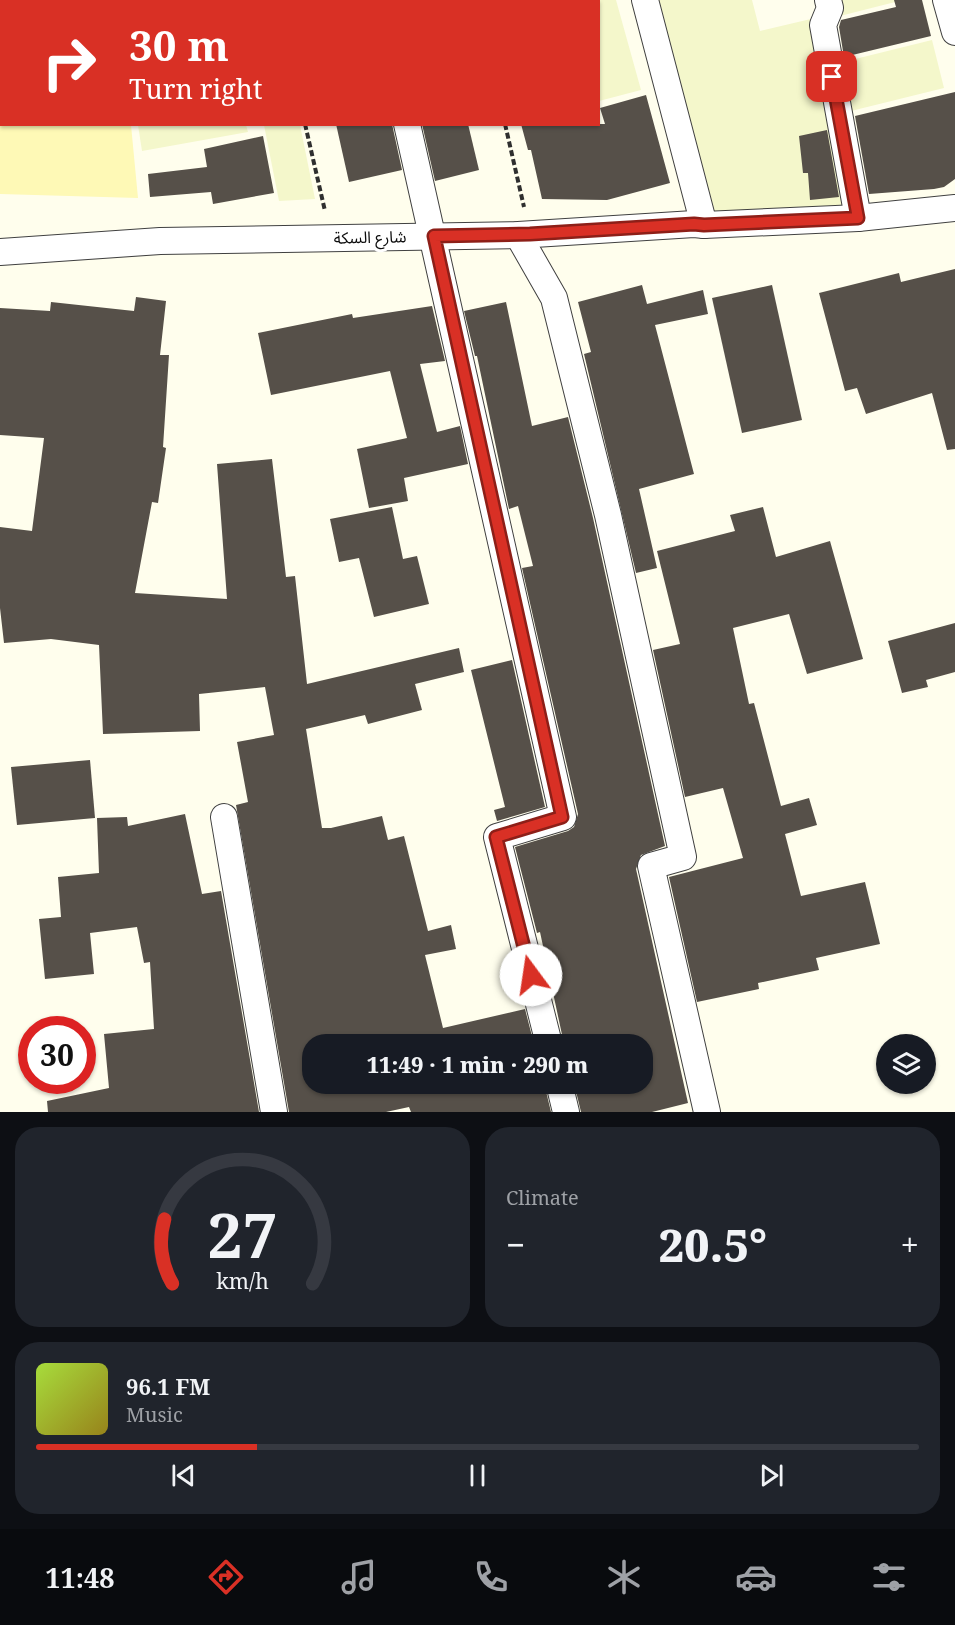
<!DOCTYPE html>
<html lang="en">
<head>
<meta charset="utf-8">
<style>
  body { margin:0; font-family:"Noto Serif","Noto Sans Arabic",serif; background:#20242c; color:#f1f3f6; height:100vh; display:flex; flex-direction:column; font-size:22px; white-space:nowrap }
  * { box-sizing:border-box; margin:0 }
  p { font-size:20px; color:#9ea1a6 }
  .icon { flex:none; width:33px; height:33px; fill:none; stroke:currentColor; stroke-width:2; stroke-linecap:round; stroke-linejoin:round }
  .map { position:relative; height:1112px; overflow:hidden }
  .details { display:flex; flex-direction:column; gap:15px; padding:15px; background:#0d0f14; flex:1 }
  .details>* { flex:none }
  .guide { position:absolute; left:0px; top:0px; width:600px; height:126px; box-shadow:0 2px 4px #0004; background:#d93025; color:#fff; overflow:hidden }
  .buttons { position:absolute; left:876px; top:1034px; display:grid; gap:12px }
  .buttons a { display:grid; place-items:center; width:60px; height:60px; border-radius:50%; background:#171b24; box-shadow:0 2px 4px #0004; font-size:30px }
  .speed { position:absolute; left:18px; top:1016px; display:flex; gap:12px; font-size:30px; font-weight:700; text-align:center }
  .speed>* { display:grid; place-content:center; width:78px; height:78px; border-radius:50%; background:#171b24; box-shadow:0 2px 4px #0004; line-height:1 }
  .speed .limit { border:9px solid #d22; background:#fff; color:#111 }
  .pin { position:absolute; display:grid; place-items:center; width:51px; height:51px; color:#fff; margin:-26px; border-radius:12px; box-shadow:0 3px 9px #0006 }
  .me { position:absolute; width:66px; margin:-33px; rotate:346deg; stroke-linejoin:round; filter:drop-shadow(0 0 4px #0008) }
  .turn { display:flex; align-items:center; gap:21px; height:126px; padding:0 30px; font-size:27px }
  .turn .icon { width:78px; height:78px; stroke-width:2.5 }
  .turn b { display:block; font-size:42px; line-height:51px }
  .big { font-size:45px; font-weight:800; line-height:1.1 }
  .details .card { flex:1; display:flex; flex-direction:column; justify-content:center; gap:9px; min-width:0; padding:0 21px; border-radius:24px; background:#20242c }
  .details .dial { align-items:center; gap:0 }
  .dial svg { height:156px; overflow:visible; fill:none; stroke:#363941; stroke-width:7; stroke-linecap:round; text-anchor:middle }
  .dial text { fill:#f1f3f6; stroke:none }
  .song { display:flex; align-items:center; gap:18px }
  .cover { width:72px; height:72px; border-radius:9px; background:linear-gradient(135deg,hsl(80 70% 55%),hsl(50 70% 35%)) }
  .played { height:6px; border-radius:3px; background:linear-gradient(90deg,#d93025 25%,#363941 25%) }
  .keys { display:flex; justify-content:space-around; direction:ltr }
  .heat { display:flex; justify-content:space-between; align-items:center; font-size:33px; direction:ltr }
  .details .tiles { flex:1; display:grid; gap:15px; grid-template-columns:1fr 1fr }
  .card:last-child { grid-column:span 2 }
  .trip { position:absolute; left:302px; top:1034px; width:351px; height:60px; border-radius:24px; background:#171b24; box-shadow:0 2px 4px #0004; font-weight:800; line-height:60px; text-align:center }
  .tab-bar { display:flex; height:96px; justify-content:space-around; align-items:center; background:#090b0e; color:#9ea1a6 }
  .tab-bar .icon { width:42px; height:42px }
  .tab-bar .on { color:#d93025 }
  .tab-bar b { font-size:27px; color:#f1f3f6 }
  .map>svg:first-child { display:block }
  .farmland { fill:#f4f7cb }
  .sand { fill:#fef9b6 }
  .building { fill:#565049 }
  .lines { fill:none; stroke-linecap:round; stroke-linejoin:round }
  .street-casing { stroke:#404040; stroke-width:28 }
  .path { stroke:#2f2f2f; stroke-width:4; stroke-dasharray:6 3; stroke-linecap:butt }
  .street { stroke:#fff; stroke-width:26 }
  .route-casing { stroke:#8d1f18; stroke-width:15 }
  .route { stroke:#d93025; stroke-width:10 }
  .labels { text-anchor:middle; stroke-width:6; stroke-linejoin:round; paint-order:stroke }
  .street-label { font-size:16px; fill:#0d0d0d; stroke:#fff }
</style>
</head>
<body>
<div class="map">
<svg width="955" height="1112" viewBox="0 0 955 1112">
  <rect width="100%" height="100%" fill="#fffeed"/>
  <g class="farmland">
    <path d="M571,0H616L641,90L599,101L598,2Z"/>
    <path d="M656,0H752L760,31L815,18L849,208L707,215Z"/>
    <path d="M836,0H903L840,16Z"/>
    <path d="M932,40L944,88L851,111L839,63Z"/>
    <path d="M138,125H246L248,132L142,151Z"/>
    <path d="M264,125H300L315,199L279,201Z"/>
  </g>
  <path class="sand" d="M0,111L2,124L131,125L138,198L0,194Z"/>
  <g class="building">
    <path d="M894,0H922L931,36L844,57L839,27L841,20L896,7Z"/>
    <path d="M955,92V179L944,187L934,189L869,194L855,116Z"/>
    <path d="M646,95L670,183L607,200L542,199L531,150H528L521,124H605L600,108Z"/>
    <path d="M336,124H392L402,170L349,182Z"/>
    <path d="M422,124H468L479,170L435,181Z"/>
    <path d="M827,130L839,197L810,200L808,173H803L799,136Z"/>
    <path d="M263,136L274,193L213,204L211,192L150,197L148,174L207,167L204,149Z"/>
    <path d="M955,269V449L947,450L932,393L866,414L857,388L845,391L819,293L899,273L901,282Z"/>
    <path d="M642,285L647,304L703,290L708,314L655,325L694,474L639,489L657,568L636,573L584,354L591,352L578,302Z"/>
    <path d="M772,285L802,420L742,433L712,298Z"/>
    <path d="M136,297L166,301L160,355H169L163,447L166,448L158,503L152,502L135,593L227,599L217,464L272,459L286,577L295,576L307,684L459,648L464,672L415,684L422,710L368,724L365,715L306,729L322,828H331L382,816L388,840L404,836L428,931L451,925L456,949L425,955L443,1028L525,1009L534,1044H312V1083H544L551,1112H411L409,1107L386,1112H289L236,805L248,802L237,742L274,735L265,687L199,694L200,731L103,734L99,645L51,639L4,643L0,608V527L32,531L44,438L0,435V308L50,311L51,302L134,311Z"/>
    <path d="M506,302L532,426L568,417L593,518L665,846L641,855L636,869L688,1103L652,1112H581L574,1083H642V1044H564L540,932L537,933L515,847L568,831L574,827L578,814L522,568L533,566L518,506L509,509L477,356H475L464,311Z"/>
    <path d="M432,306L445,361L420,364L437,432L460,426L468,464L404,478L408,501L369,508L357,449L407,438L390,371L271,395L258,333L352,314L353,318Z"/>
    <path d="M392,507L403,559L417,556L429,604L374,617L359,558L339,562L330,519Z"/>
    <path d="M763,507L776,557L830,541L863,659L807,674L789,614L733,628L749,704L754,703L781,806L809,798L817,825L785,834L801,896L865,882L880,944L816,958L819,970L758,983L759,989L697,1002L669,877L743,858L723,788L685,797L653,650L680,644L657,551L735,531L730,515Z"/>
    <path d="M955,623V672L926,680L928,687L902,693L888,641Z"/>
    <path d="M512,660L545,807L497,821L494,810L505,807L471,670Z"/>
    <path d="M90,760L95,818L17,825L11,767Z"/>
    <path d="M185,814L202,894L221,891L259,1112H48L47,1101L109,1088L104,1034L154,1029L150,962L144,963L137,927L90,933L94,974L45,979L39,919L61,917L58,877L99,873L97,818L127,817L128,826Z"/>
  </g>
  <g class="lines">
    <g class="street-casing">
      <g id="street">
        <path d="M379,0V2"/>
        <path d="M645,0L704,225"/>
        <path d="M828,0L830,8L823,25L858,218"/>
        <path d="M946,0L955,32"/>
        <path d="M407,124L563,817L497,837L549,1044"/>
        <path d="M518,235L554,298L608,515L683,857L651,866L707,1112"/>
        <path d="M0,252L160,241L518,235L694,224L704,225L858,218L955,208"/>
        <path d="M224,817L274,1112"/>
        <path d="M559,1083L566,1112"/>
      </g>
    </g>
    <g class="path">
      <path d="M477,0V2"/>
      <path d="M305,124L325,211"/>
      <path d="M505,124L524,207"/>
    </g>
    <use href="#street" class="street"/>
  </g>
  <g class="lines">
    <g class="route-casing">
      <path id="route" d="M531,975L496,837L562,817L434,236L530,234L694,224L704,225L858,218L832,77"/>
    </g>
    <use href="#route" class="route"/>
  </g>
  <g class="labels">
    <g class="street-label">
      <text transform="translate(370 237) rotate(-1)" y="6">شارع السكة</text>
    </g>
  </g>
</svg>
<div class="buttons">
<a><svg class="icon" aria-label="layers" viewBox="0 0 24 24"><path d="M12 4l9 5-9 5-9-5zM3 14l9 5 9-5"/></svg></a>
</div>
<div class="speed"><div class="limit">30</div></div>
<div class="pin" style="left:832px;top:77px;background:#d93025"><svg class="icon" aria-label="arrive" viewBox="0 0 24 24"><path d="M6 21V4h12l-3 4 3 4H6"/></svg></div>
<svg class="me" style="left:531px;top:975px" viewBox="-20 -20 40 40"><circle r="19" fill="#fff"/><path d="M0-13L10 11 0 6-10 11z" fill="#d93025"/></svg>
<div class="trip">11:49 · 1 min · 290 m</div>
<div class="guide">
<div class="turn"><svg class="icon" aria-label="right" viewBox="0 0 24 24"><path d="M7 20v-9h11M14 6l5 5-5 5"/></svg><div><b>30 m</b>Turn right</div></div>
</div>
</div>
<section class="details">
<div class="tiles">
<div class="card dial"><svg viewBox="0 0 100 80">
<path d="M14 69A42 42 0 1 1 86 69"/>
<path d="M14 69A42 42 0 0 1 10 36" stroke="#d93025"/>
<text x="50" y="56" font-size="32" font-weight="700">27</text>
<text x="50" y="72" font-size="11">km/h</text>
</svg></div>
<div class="card"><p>Climate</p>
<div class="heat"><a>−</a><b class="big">20.5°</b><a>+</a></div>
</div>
<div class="card">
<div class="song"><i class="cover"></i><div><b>96.1 FM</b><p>Music</p></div></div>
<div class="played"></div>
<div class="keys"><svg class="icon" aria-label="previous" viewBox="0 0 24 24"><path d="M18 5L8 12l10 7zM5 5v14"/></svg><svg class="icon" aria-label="pause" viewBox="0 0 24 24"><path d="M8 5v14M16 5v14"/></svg><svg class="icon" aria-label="next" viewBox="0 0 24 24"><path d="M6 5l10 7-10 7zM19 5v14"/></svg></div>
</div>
</div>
</section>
<nav class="tab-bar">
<b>11:48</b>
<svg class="icon on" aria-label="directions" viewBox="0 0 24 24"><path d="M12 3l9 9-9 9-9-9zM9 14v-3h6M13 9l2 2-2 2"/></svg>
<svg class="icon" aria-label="music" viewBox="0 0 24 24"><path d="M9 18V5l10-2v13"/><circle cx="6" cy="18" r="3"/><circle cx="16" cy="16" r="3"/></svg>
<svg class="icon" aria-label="phone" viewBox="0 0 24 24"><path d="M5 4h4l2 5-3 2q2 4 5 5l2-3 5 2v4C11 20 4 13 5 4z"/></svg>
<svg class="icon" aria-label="climate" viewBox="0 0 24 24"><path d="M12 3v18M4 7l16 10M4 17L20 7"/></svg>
<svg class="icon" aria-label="car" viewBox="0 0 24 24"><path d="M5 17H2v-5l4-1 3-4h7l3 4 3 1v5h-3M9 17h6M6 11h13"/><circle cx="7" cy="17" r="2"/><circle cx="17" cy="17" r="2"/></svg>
<svg class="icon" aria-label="filters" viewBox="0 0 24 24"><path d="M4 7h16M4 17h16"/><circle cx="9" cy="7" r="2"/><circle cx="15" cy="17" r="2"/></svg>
</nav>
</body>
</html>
